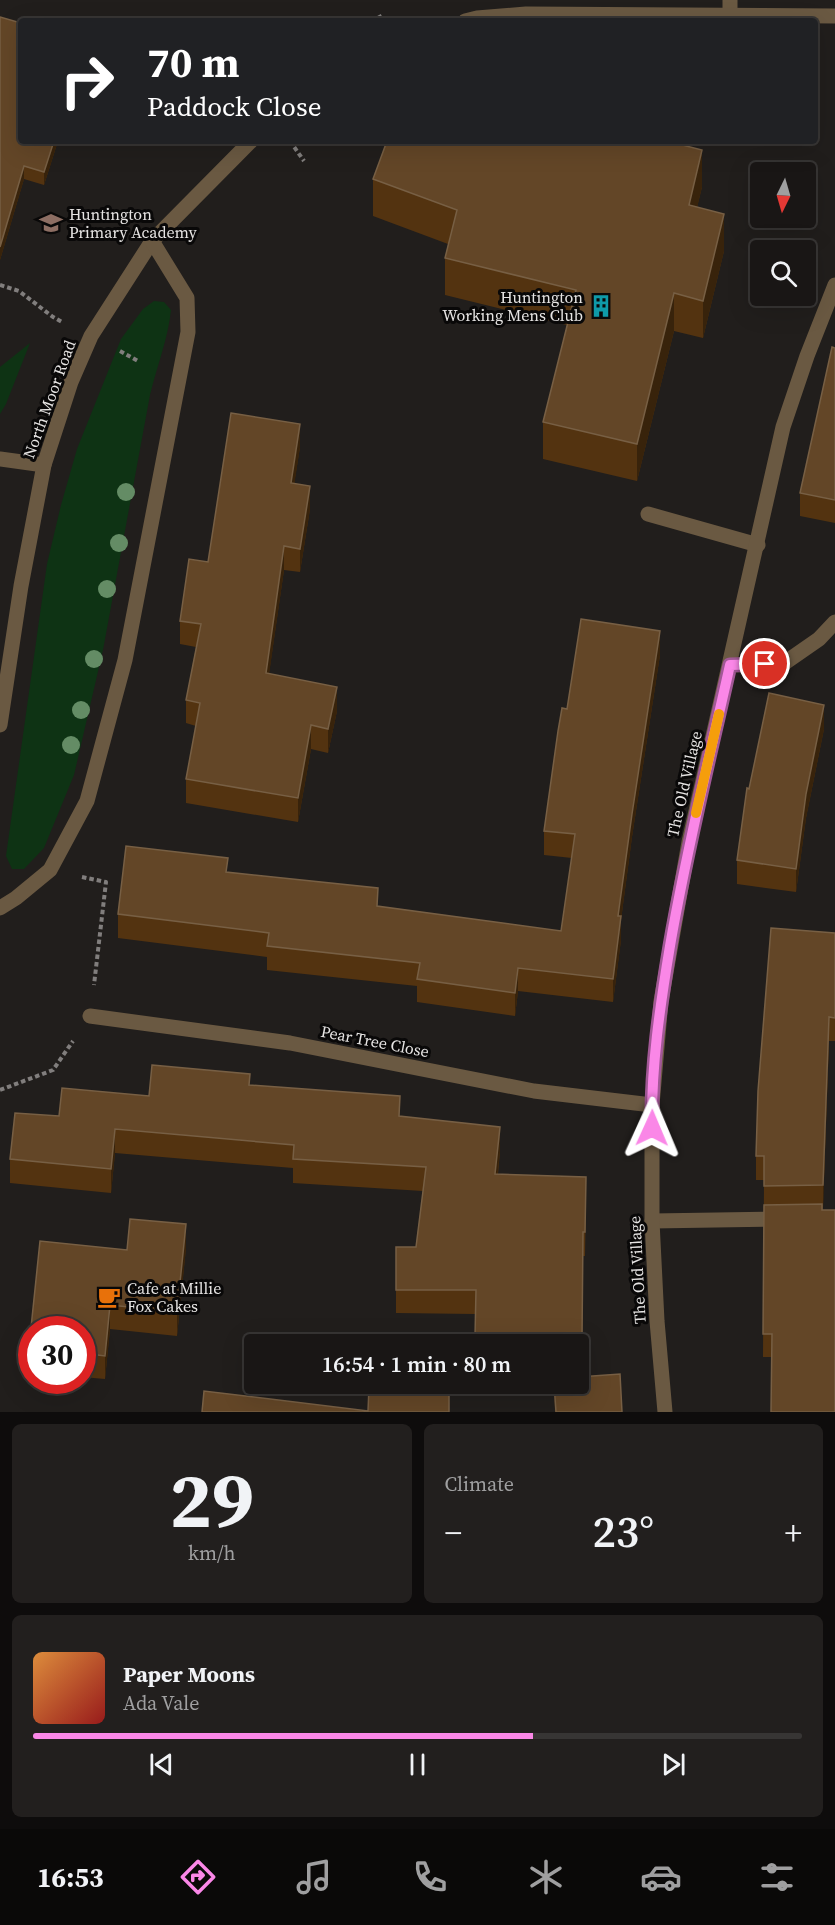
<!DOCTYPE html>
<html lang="en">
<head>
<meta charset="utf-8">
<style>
  body { margin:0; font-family:"Source Serif 4",serif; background:#221f1e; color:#f1f3f6; height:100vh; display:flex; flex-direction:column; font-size:22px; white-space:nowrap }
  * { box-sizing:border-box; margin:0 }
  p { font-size:20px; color:#9f9fa0 }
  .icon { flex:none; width:33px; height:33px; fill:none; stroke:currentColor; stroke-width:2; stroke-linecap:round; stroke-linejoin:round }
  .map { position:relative; height:1412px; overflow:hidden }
  .details { display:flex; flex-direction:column; gap:12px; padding:12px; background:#0e0c0c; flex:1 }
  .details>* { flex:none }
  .guide { position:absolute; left:18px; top:18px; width:800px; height:126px; border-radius:6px; box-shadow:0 6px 24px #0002,0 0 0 2px #373534; background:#202124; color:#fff; overflow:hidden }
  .needle { width:39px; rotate:185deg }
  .controls { position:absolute; left:750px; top:162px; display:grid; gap:12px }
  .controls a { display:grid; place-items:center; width:66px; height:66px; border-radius:6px; background:#191615; box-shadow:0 6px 24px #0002,0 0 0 2px #373534; font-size:30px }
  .speed { position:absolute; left:18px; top:1316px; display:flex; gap:12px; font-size:30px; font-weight:700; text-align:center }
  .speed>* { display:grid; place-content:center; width:78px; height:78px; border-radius:50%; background:#191615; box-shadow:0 6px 24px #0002,0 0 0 2px #373534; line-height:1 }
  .speed .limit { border:9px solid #d22; background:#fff; color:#111 }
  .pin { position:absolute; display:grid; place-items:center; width:51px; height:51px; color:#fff; margin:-26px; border:3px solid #fff; border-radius:50%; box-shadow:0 2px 6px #0007 }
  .me { position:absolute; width:66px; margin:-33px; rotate:1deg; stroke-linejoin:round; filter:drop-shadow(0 0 4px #0008) }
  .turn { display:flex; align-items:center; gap:21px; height:126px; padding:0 30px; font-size:27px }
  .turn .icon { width:78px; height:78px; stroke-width:2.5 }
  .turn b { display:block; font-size:42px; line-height:51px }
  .big { font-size:45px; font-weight:600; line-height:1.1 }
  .details .tile { flex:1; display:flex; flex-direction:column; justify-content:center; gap:9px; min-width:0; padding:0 21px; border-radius:9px; background:#221f1e }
  .details .dial { align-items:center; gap:0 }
  .dial b { font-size:78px; line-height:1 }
  .song { display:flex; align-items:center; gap:18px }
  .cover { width:72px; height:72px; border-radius:9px; background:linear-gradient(135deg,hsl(30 70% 55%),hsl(0 70% 35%)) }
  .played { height:6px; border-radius:3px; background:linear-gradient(90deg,#fa87e7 65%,#373534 65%) }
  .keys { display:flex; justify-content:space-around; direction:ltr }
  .heat { display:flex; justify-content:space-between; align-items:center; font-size:33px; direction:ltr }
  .details .tiles { flex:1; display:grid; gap:12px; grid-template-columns:1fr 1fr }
  .tile:last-child { grid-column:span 2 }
  .trip { position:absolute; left:244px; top:1334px; width:345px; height:60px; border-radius:6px; background:#191615; box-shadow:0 6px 24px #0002,0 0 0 2px #373534; font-weight:600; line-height:60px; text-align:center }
  .dock { display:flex; height:96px; justify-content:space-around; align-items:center; background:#0a0908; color:#9f9fa0 }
  .dock .icon { width:42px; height:42px }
  .dock .active { color:#fa87e7 }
  .dock b { font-size:27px; color:#f1f3f6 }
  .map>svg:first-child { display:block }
  .green { fill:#0e3314 }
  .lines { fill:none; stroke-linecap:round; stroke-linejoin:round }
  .path { stroke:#817e7d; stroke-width:4; stroke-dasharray:4.5 3; stroke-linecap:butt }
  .minor { stroke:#6a5942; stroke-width:15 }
  .tree { fill:#648c65 }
  .wall { fill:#533310 }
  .shaded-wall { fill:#38230b }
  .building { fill:#634627; stroke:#775f44; stroke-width:1.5 }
  .route-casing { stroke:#a25896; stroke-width:15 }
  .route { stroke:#fa87e7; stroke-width:10 }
  .slow { stroke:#f59e0b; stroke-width:10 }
  .labels { text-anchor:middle; stroke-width:6; stroke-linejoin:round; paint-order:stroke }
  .poi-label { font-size:16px; fill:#e6e4e3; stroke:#090808; text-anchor:start }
  .street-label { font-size:16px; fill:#e6e4e3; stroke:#090808 }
</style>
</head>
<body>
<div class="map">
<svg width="835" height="1412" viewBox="0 0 835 1412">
  <rect width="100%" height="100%" fill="#211e1c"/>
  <g class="green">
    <path d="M154,301L164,302L171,310C168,339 157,366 150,395L103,650L74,775L44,848L24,869H12L6,856L47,564L61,505L77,449L121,339L143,309Z"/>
    <path d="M30,343L6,404L0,414V367Z"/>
  </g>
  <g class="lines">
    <g class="path">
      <path d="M379,15L382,21"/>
      <path d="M290,141L304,161"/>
      <path d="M0,285L19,291L53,317L62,322"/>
      <path d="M120,351L138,361"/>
      <path d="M82,877L106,882L94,985"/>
      <path d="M0,1090L53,1070L73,1041"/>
    </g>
    <g class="minor">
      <path d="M730,16V0"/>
      <path d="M465,21L477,18L526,14L835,16"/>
      <path d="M0,459L44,465"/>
      <path d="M648,514L758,545"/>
      <path d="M730,665L783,664L819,639L835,622"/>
      <path d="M0,725L21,586L44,465L71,382L91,336L152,241L251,141"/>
      <path d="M0,908L16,898L50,870L87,801L125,660L188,332L187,298L152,241"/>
      <path d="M90,1016L290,1043L534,1091L652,1105"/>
      <path d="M652,1221L784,1219"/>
      <path d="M665,1412L657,1321L652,1221V1105L661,1001L689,842L783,427L807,356L835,285"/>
    </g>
  </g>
  <g class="tree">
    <circle cx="126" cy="492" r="9"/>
    <circle cx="119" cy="543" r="9"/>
    <circle cx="107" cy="589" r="9"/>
    <circle cx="94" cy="659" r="9"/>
    <circle cx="81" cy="710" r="9"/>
    <circle cx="71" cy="745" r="9"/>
  </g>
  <g class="wall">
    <path d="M0,17L58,141L44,185L24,179L0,260Z"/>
    <path d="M373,179L702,187L697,207L724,251L703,338L674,331L637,481L543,459V422L567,325L445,295V258L448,244L373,216Z"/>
    <path d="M835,348V523L800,516V493Z"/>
    <path d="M300,447L294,484L310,509L300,572L284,570L269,673L337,711L328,753L311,749L298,822L186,803V779L196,726L186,723V700L196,647L180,644V621L208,562Z"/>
    <path d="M660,655L632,837L621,920V940L613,1002L518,991L515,1016L417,1002V986L267,970V957L118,938V914L228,873L378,906L561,931L572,858L544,855V831L567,709Z"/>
    <path d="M824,729L806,818L796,892L737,884V860L749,789Z"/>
    <path d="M835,933V1041H829L823,1208L772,1357H763L764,1180H756V1156Z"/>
    <path d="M250,1085L400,1116L500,1151L498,1174L586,1200L585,1256H583L582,1362H579V1344H475V1314L396,1313V1247H416L423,1191L293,1183V1168L115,1153L111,1193L10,1183V1159L59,1116L149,1096Z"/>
    <path d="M130,1219L186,1224V1248L177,1336L110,1329L105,1379L82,1377V1329H32V1371H29V1347L40,1241L127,1250Z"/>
    <path d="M554,1383L622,1412H555Z"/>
  </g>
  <g class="shaded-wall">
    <path d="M54,141H58L44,185V172Z"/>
    <path d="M702,150V187L689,242V205Z"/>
    <path d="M24,166V179L0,260V247Z"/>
    <path d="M724,214V251L703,338V301Z"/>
    <path d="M674,293V331L637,481V444Z"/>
    <path d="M300,424V447L291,507V483Z"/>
    <path d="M310,486V509L300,572V549Z"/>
    <path d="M284,546V570L266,696V673Z"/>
    <path d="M660,631V655L632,837L621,920V940L613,1002V979L618,916L632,814Z"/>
    <path d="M337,687V711L328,753V729Z"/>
    <path d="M824,705V729L806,818L796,892V869L806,794Z"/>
    <path d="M311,725V749L298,822V798Z"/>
    <path d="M518,968V991L515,1016V993Z"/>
    <path d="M829,1017V1041L823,1208V1185Z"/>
    <path d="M500,1127V1151L495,1197V1174Z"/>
    <path d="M115,1129V1153L111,1193V1169Z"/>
    <path d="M186,1224V1248L177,1336V1312Z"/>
    <path d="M110,1305V1329L105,1379V1356Z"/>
  </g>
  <g class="building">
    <path d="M0,17L21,23V141H54L44,172L24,166L0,247Z"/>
    <path d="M387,141H667L702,150L689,205L724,214L703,301L674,293L637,444L543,422L576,290L445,258L457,210L373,179Z"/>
    <path d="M832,347L835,348V500L800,493Z"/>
    <path d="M231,413L300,424L291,483L310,486L300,549L284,546L266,673L337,687L328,729L311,725L298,798L186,779L200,703L186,700L201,624L180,621L189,559L208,562Z"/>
    <path d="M581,619L660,631L632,814L618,916H621L613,979L518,968L515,993L417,979L420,963L267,946L269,933L118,914L126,846L228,858L226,872L378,888L377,906L561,931L575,834L544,831L558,731L562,708L567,709Z"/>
    <path d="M769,693L824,705L806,794L796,869L737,860L747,788L749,789Z"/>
    <path d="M771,928L835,933V1018L829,1017L823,1185L764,1186V1156H756L758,1091Z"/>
    <path d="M152,1065L250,1074L249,1085L400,1096L399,1116L500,1127L495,1174L586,1177L585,1232H583L582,1338L475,1337L476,1290H396V1247H416L426,1167L293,1159L294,1145L115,1129L111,1169L10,1159L15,1113L59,1116L62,1088L149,1096Z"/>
    <path d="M822,1204V1210H835V1412H771L772,1334H763L764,1205Z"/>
    <path d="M130,1219L186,1224L177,1312L110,1305L105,1356L82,1353V1329H32V1348L29,1347L40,1241L127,1250Z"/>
    <path d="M620,1374L622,1412H556L554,1383H579V1377Z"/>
    <path d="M369,1387L449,1390V1412H202L204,1391L368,1411Z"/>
  </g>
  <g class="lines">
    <g class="route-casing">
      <path id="route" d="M652,1128C651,1067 660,1006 670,946C686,852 709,759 730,665L765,664"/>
    </g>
    <use href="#route" class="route"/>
    <path class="slow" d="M696,813L719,714"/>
  </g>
  <defs>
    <g id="school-bare" transform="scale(1.8)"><path d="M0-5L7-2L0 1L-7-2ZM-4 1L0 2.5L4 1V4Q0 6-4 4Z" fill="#8d6e63" stroke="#090808" stroke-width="2.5" paint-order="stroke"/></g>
    <g id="building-bare" transform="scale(1.8)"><path d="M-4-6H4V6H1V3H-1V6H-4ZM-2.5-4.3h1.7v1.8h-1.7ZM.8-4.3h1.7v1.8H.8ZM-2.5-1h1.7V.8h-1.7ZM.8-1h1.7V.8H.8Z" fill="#0f9aa8" stroke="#090808" stroke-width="2.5" paint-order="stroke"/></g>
    <g id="cafe-bare" transform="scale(1.8)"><path d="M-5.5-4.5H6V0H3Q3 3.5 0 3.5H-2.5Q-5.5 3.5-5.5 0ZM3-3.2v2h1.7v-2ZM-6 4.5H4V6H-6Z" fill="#e8710a" stroke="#090808" stroke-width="2.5" paint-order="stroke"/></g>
  </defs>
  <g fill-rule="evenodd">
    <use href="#school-bare" x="51" y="223"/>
    <use href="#building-bare" x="601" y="306"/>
    <use href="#cafe-bare" x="109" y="1297"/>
  </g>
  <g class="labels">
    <g class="poi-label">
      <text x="69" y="220">Huntington<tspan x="69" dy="18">Primary Academy</tspan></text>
      <text x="583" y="303" text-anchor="end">Huntington<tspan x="583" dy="18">Working Mens Club</tspan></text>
      <text x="127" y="1294">Cafe at Millie<tspan x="127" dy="18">Fox Cakes</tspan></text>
    </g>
    <g class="street-label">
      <text transform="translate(49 399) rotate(-70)" y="6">North Moor Road</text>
      <text transform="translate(684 784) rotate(-77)" y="6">The Old Village</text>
      <text transform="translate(375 1041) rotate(11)" y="6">Pear Tree Close</text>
      <text transform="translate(637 1270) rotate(-93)" y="6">The Old Village</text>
    </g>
  </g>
</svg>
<div class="controls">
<a><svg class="needle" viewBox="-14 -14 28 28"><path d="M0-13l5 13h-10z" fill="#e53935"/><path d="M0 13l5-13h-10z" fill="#9f9fa0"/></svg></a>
<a><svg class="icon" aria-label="search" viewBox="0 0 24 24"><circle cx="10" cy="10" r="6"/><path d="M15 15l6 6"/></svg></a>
</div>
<div class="speed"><div class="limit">30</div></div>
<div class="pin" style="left:765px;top:664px;background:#d93025"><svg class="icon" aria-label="arrive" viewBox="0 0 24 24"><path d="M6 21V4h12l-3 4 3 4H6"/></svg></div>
<svg class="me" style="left:652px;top:1128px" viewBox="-20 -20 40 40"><path d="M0-17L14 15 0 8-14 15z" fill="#fa87e7" stroke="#fff" stroke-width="4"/></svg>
<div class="trip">16:54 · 1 min · 80 m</div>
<div class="guide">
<div class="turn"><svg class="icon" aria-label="right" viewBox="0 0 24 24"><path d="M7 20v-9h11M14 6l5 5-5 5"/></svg><div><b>70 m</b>Paddock Close</div></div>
</div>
</div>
<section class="details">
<div class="tiles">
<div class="tile dial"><b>29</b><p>km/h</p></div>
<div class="tile"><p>Climate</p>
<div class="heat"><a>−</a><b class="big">23°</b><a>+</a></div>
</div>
<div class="tile">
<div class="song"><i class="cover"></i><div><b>Paper Moons</b><p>Ada Vale</p></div></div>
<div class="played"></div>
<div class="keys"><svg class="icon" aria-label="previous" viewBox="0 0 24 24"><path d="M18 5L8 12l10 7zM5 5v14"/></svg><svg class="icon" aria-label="pause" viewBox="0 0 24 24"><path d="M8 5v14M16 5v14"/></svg><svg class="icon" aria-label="next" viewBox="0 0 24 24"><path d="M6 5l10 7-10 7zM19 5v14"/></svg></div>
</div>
</div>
</section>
<nav class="dock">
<b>16:53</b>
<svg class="icon active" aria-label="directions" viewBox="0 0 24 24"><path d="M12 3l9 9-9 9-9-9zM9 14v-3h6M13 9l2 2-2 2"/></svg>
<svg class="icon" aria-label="music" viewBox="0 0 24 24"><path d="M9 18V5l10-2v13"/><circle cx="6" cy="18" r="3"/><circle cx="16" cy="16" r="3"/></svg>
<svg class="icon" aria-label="phone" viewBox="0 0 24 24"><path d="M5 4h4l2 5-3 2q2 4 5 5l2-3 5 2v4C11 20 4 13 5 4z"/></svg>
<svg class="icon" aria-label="climate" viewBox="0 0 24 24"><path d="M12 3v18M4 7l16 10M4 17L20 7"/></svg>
<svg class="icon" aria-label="car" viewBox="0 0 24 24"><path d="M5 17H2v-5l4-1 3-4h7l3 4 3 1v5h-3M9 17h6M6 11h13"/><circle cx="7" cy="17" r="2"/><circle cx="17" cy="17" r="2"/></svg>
<svg class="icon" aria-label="filters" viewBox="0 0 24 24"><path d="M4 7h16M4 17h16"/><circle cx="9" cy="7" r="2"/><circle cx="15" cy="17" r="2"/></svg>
</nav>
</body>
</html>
